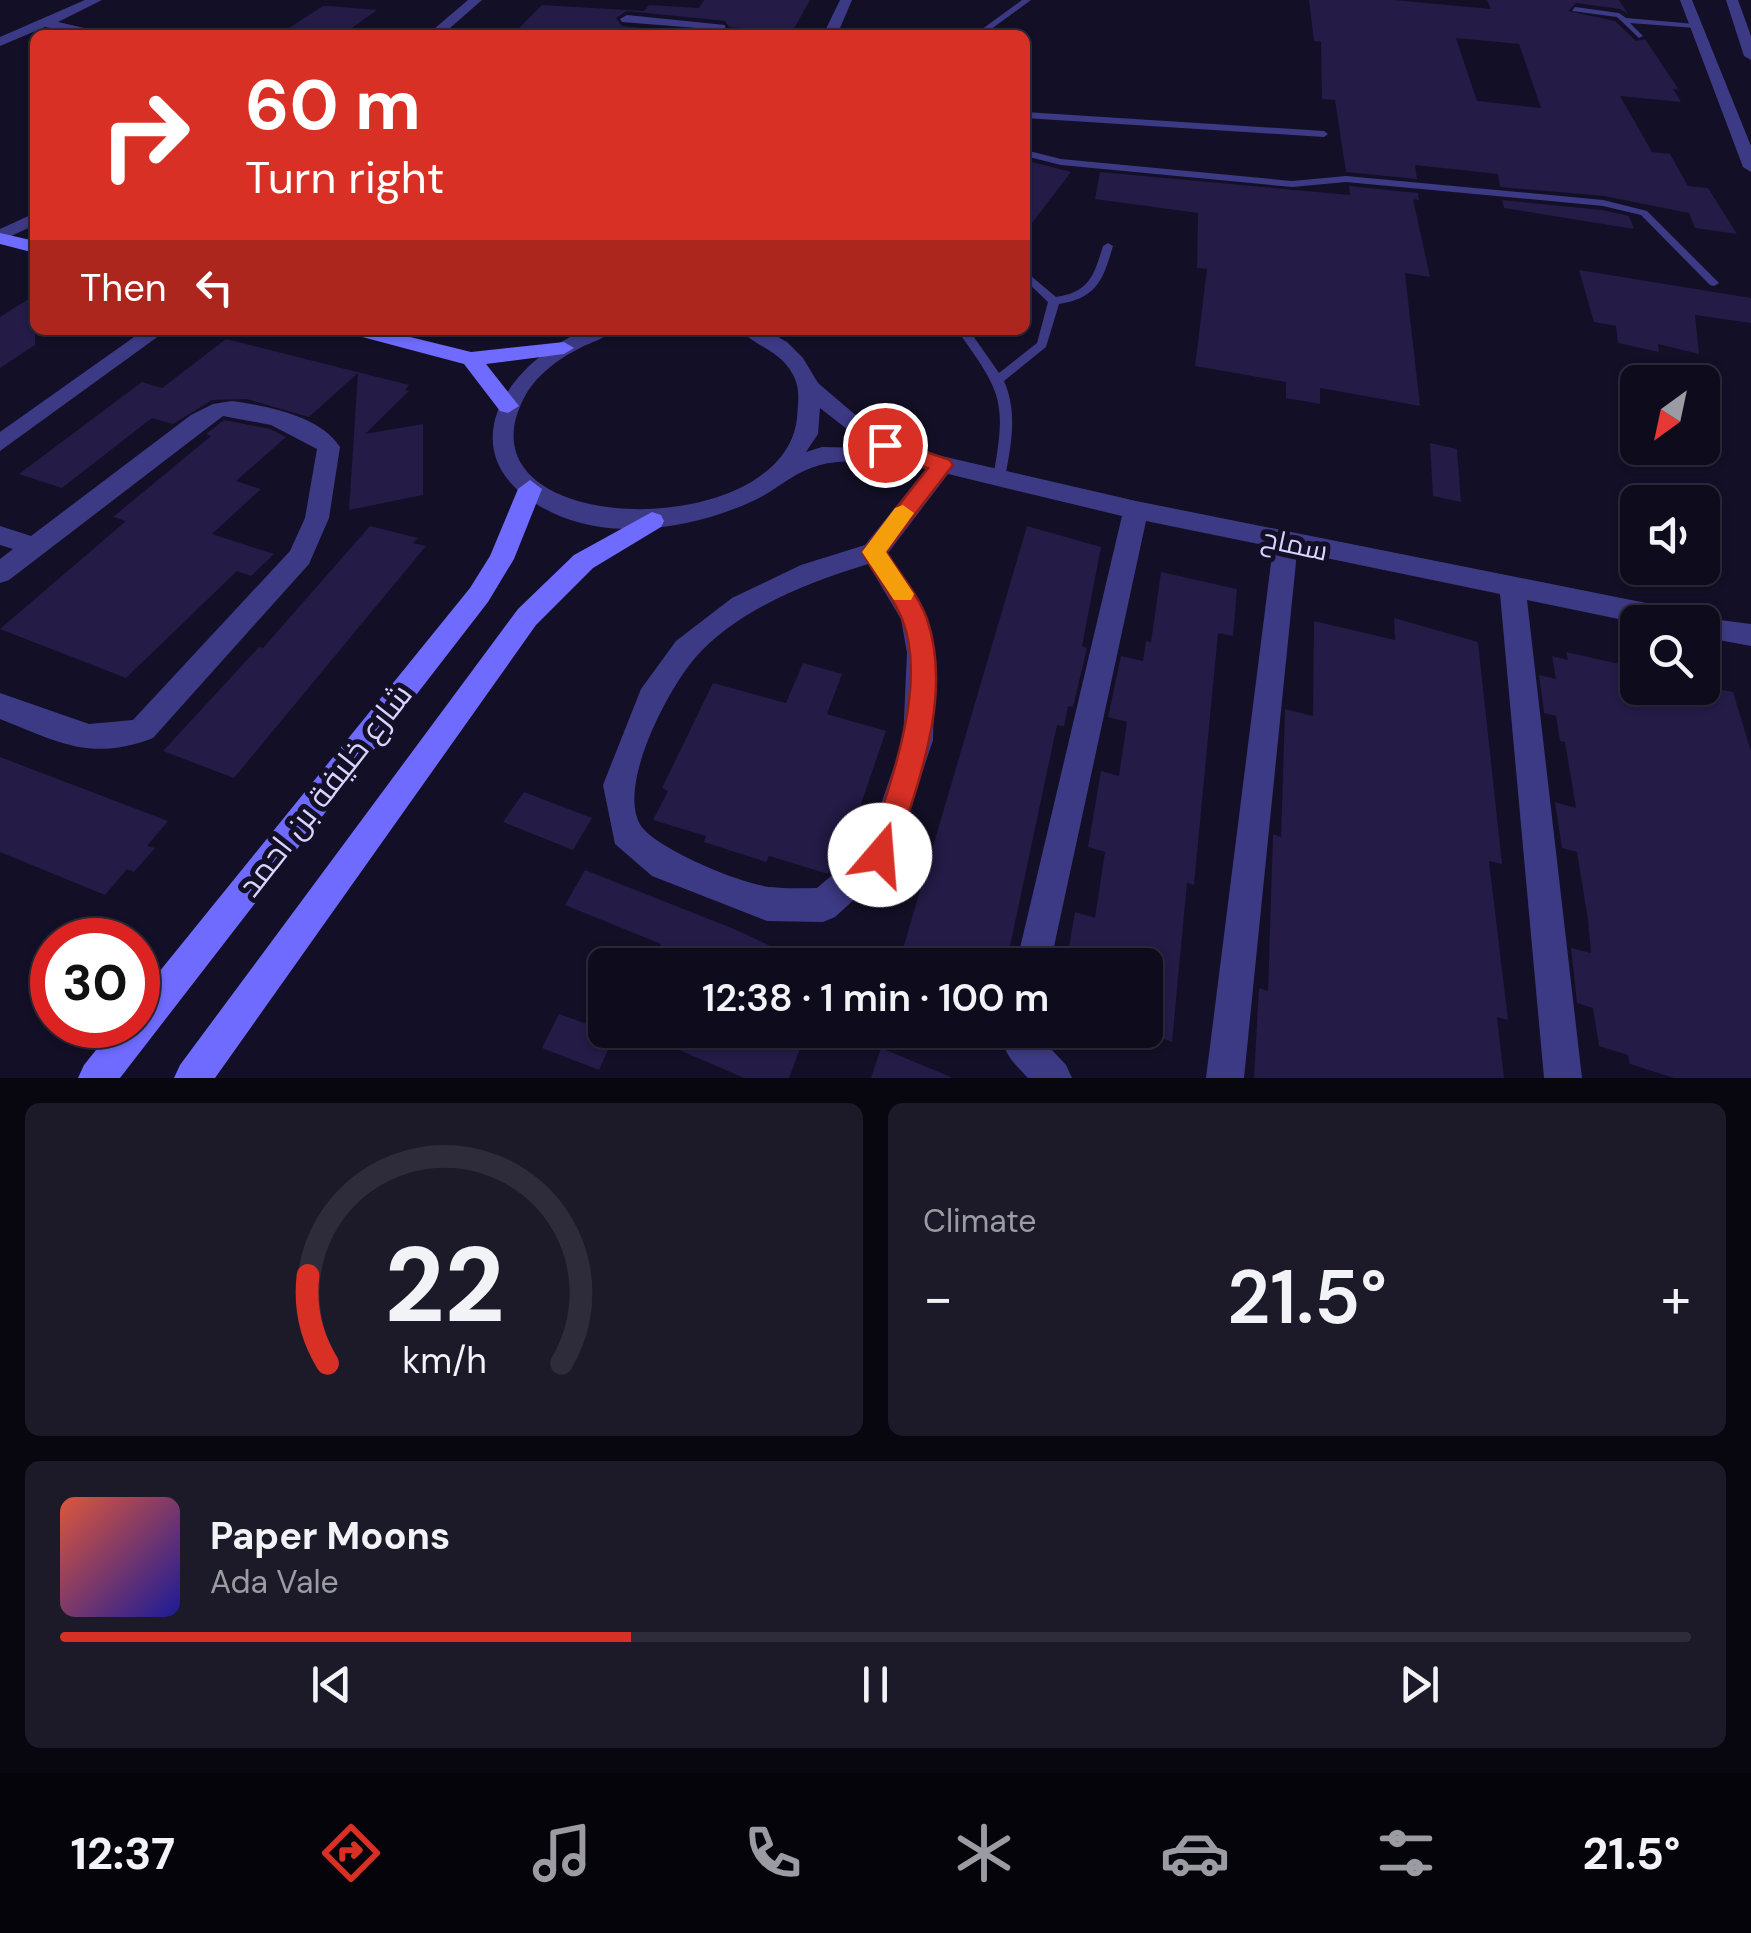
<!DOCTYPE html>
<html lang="en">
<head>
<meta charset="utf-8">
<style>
  body { margin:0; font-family:"DM Sans",Cairo,sans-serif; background:#1c1929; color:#f1f3f6; height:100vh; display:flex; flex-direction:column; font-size:38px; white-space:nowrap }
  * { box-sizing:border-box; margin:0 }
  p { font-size:32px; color:#9b9ba3 }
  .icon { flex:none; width:55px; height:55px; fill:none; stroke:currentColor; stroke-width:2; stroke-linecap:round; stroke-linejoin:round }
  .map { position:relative; height:1078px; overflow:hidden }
  .details { display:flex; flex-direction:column; gap:25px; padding:25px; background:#08060f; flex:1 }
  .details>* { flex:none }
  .top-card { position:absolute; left:30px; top:30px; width:1000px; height:305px; border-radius:15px; box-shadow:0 2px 8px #0004,0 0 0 2px #2e2b3b; background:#d93025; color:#fff; overflow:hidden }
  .needle { width:65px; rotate:213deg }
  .controls { position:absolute; left:1620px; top:365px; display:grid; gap:20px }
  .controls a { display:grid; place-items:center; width:100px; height:100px; border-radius:15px; background:#0e0b1c; box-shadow:0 2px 8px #0004,0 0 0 2px #2e2b3b; font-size:50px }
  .speed { position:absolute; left:30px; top:918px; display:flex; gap:20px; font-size:50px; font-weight:700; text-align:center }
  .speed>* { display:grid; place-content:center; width:130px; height:130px; border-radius:50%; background:#0e0b1c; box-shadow:0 2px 8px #0004,0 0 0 2px #2e2b3b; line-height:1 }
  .speed .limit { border:15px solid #d22; background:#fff; color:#111 }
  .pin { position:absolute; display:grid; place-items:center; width:85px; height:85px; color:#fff; margin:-42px; border:5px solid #fff; border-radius:50%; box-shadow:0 2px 10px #0007 }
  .me { position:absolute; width:110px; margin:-55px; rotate:18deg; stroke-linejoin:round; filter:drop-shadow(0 0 8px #0008) }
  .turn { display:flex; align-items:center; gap:35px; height:210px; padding:0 50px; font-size:45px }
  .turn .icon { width:130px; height:130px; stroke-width:2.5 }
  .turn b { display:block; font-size:70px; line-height:85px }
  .then { display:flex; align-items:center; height:95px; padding:0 50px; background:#0003; gap:20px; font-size:38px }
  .big { font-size:75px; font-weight:600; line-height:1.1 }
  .details .tile { flex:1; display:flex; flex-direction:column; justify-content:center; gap:15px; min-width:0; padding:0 35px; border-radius:15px; background:#1c1929 }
  .details .dial { align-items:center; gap:0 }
  .dial svg { height:260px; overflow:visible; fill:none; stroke:#2e2b3b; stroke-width:7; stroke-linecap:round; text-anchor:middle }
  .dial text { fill:#f1f3f6; stroke:none }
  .song { display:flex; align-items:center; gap:30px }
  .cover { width:120px; height:120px; border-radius:15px; background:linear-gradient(135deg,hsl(10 70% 55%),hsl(240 70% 35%)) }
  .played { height:10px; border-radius:5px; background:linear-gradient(90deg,#d93025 35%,#2e2b3b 35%) }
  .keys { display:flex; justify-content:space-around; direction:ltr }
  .heat { display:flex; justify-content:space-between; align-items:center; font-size:55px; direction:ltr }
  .details .tiles { flex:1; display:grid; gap:25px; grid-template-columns:1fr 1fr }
  .tile:last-child { grid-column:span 2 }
  .trip { position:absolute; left:588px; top:948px; width:575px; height:100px; border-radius:15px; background:#0e0b1c; box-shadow:0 2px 8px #0004,0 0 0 2px #2e2b3b; font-weight:600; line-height:100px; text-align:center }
  .dock { display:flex; height:160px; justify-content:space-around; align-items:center; background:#06040b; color:#9b9ba3 }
  .dock .icon { width:70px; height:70px }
  .dock .selected { color:#d93025 }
  .dock b { font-size:45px; color:#f1f3f6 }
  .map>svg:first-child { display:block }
  .building { fill:#241b47; fill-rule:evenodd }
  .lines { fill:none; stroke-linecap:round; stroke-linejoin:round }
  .lane { fill:#3d3a85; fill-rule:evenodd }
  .street { fill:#3d3a85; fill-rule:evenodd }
  .secondary { fill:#6f6bff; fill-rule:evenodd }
  .route { fill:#d93025; stroke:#8d1f18; stroke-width:2.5 }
  .slow { fill:#f59e0b }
  .labels { text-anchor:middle; stroke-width:10; stroke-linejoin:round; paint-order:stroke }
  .street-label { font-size:28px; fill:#d9d4ff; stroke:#130f26 }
  .near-street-label { font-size:32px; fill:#d9d4ff; stroke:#130f26 }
</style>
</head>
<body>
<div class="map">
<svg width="1751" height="1078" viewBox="0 0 1751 1078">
  <rect width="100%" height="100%" fill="#130f26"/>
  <g class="building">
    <path d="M704,0H810L792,32L729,27L725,21L627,11L616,18L622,26L708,35L516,31L542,5L644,11L649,5L699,8Z"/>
    <path d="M1309,0H1394L1491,9L1487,0H1619L1628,14L1620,9L1576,3L1568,11L1615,21L1636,41L1645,39L1679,90L1673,89L1681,102L1620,96L1652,152L1670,154L1688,186L1708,188L1737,234L1695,228L1689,213L1604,196L1500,187L1498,174L1415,165L1417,179L1346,172L1335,100L1322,99L1321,42L1314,41ZM1456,38L1519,44L1541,108L1477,101Z"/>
    <path d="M323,6H330L377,10L342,35H278Z"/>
    <path d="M1025,160L1071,172L1025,232Z"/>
    <path d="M1100,172L1350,195L1349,186L1418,193L1419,200L1413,199L1430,277L1405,273L1420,406L1320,388V404L1286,398V382L1195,366L1207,269L1197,268L1198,213L1095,199Z"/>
    <path d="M1502,200L1602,210L1629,216L1634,229L1504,208Z"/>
    <path d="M1579,270L1751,298V323L1695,315L1699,354L1658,344L1659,352L1618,343L1616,326L1594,322Z"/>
    <path d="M35,295V345L0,368V317Z"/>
    <path d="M226,339L409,385L405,390L409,391L365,434L423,424V495L349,510L358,373L309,417L246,399L212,400L173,424L152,418L62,488L19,474L142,382L162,388Z"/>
    <path d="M224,420L270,429L286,437L236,481L261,489L212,534L274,554L251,576L237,571L126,678L0,629L126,521L113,517L211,436L206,434Z"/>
    <path d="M1430,443L1457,449L1461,502L1433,496Z"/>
    <path d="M370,526L418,538L413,543L426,546L234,778L163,751L259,647L263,648Z"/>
    <path d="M1027,526L1101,547L1082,646L1087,648L1073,707L1068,706L1064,726L1057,725L1006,965H943L902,952Z"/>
    <path d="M1161,572L1237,589L1233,636L1218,633L1194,885L1187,883L1172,1042L1145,1032V965H1066L1075,912L1095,918L1105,852L1088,847L1101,771L1119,776L1127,722L1108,717L1121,656L1143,661L1146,641L1151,642Z"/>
    <path d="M1394,618L1478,642L1502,864L1489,861L1508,1020L1497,1017L1504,1078H1254L1259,988L1268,991L1273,834L1281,837L1285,709L1313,716L1314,621L1395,640Z"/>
    <path d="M1566,652L1624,665L1629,688H1712L1733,692L1751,751V1078H1674L1630,1064L1628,1055L1599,1046L1593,1008L1577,1003L1571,948L1591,953L1588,920L1577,852L1562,848L1555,802L1576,808L1565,742L1560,741L1556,716L1544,713L1539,675L1556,679L1552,656L1568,660Z"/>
    <path d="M803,663L842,674L827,714L886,731L847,845L838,843L828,874L769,856L766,862L704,842L706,836L653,820L668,791L662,788L713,683L786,703Z"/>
    <path d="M0,757L168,821L147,846L155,848L134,872L127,869L105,895L0,852Z"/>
    <path d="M524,792L592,818L573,850L503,822Z"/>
    <path d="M585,870L734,929L812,965H650L661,944L565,905Z"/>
    <path d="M559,1014L615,1034L599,1070L542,1048Z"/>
    <path d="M633,1030H807L789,1078H744Z"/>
    <path d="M881,1048L951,1077V1078H871Z"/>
  </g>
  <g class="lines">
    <g class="lane">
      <path d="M1022,0H1031L983,35H974Z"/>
      <path d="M1575,7L1619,13L1626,18L1695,24L1699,26L1695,28L1630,23L1643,36L1639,38L1617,17L1572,11Z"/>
      <path d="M1025,112L1324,131L1328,134L1324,137L1025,118Z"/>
      <path d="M1025,150L1061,159L1292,181L1346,176L1603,200L1647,211L1719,283L1714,286L1710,285L1641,215L1603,206L1346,182L1292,187L1061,165L1025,156Z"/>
      <path d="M1108,243L1113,246C1103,280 1097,298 1059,304L1046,347L1004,381C1018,413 1011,445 1005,478L1004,481H994L993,478C1007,400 1002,393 957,330H969L999,373L1037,343L1048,302L1025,280V271L1056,297C1090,292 1094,275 1103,246Z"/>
    </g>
    <g class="street">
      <path d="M85,0H102L58,22L115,35H86L45,27L0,46V37Z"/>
      <path d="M468,0H482L442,35H427Z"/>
      <path d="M840,0H852L837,35H823Z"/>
      <path d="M1680,0H1692L1751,146V172L1743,167Z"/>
      <path d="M1726,0H1738L1751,36V60L1744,56Z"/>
      <path d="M627,15L725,25L726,35H712L709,29L622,22L620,19Z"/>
      <path d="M35,213V225L0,241V229Z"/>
      <path d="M144,330H167L0,451V432Z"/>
      <path d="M585,330H613C605,339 591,342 580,348C558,359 535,376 524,398C451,539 784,546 797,418C798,402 801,388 792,373C780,351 755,346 740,330H766L787,342L803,358L818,383L873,430L907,448L1136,501L1686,611L1697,617L1751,624V646L1702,637V622L1638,623L1527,600L1582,1078H1544L1500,594L1297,552L1244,1078H1206L1273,547L1146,521L1050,965H1016L1122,516L948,474L888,553L927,618L935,653L933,740L891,866L835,917L823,922L767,921L652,876L615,844L603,785L641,689L676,641L732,598L801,565L865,545L926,469C900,463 846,457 820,465C793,472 777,490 753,501C694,528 614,542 553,513C444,461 500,366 585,330ZM820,408L871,448L822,447L806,452L818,434ZM868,564L901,619L907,653L903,740L867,845L817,888C802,888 786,889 771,887C743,885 657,849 641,826C616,787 668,689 695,658C738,609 807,583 868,564Z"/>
      <path d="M232,401C267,406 320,416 340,447L329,518L309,564L153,738C91,762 58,742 0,719V693L89,724L133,720L290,551L305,518L317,449L271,425L223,416L9,580L0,583V559L13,549L0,545V526L31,536L191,415L213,404Z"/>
      <path d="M1004,1030H1040L1039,1036L1066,1065L1072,1078H1028C1014,1063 1000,1052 1004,1030Z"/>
    </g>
    <g class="secondary">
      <path d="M0,233L35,241V253L0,244Z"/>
      <path d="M348,330H382L471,352L564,342L574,348L564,354L486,364L519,406L508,413L500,411L464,364L351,334Z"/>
      <path d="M530,480L542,489L514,559L488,602L120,1078H78L84,1065L116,1025H138V998L470,588L490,556L518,489Z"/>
      <path d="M652,512L661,515L664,521L661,527L593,568L536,625L215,1078H174L180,1065L518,609L574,555Z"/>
    </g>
  </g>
  <path class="route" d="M885,438L950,460L953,465L886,552C899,573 919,596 927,619C953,696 918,782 895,855L891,865L880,869L870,865L866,855C888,791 929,686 902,619C893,596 874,574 862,552L928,468L878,450L875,445L878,440Z"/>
  <path class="slow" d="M903,505L914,513L886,552L914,594L911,600H894L862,552L895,508Z"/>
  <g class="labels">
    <g class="street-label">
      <text transform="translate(1295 544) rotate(12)" y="10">سماح</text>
    </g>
    <g class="near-street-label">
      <text transform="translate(325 790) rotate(-52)" y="11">شارع خليفة بن احمد</text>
    </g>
  </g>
</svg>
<div class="controls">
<a><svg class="needle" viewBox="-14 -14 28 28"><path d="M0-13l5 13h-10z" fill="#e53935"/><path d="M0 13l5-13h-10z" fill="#9b9ba3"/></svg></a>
<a><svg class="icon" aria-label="sound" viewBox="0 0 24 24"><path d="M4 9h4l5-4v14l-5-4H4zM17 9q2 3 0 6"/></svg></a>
<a><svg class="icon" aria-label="search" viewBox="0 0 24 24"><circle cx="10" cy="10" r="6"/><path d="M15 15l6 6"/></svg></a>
</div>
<div class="speed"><div class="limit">30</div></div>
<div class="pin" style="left:885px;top:445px;background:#d93025"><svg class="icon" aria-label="arrive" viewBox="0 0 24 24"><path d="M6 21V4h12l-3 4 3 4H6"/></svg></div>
<svg class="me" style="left:880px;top:855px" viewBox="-20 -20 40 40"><circle r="19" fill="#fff"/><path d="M0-13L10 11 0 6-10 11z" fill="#d93025"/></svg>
<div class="trip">12:38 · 1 min · 100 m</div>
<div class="top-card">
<div class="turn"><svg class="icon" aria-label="right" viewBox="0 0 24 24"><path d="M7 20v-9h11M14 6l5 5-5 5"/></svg><div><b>60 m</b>Turn right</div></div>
<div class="then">Then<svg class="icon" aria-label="left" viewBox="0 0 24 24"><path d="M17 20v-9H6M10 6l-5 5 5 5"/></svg></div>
</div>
</div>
<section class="details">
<div class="tiles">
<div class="tile dial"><svg viewBox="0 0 100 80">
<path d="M14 69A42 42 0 1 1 86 69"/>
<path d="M14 69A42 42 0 0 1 8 42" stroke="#d93025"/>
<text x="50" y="56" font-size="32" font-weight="700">22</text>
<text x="50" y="72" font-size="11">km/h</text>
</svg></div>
<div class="tile"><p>Climate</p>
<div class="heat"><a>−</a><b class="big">21.5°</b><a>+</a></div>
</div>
<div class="tile">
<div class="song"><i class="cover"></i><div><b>Paper Moons</b><p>Ada Vale</p></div></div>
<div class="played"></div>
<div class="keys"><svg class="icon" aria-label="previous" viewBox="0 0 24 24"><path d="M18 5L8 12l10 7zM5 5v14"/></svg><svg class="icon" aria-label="pause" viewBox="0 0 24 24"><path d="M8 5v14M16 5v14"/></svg><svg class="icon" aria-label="next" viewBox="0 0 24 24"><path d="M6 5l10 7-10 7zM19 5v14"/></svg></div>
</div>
</div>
</section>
<nav class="dock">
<b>12:37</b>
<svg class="icon selected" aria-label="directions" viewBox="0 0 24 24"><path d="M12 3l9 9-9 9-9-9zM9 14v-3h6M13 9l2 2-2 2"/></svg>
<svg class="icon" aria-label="music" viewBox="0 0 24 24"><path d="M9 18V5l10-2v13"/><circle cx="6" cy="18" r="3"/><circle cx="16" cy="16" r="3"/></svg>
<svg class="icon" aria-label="phone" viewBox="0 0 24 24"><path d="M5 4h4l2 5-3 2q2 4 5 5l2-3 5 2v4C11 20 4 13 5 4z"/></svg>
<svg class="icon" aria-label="climate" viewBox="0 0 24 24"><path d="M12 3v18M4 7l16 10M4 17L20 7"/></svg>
<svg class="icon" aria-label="car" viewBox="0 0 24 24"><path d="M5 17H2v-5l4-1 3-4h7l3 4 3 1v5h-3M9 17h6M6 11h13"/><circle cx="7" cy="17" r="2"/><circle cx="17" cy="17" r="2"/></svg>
<svg class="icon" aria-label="filters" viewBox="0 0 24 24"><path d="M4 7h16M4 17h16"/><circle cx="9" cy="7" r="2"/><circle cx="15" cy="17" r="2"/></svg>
<b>21.5°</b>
</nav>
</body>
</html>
